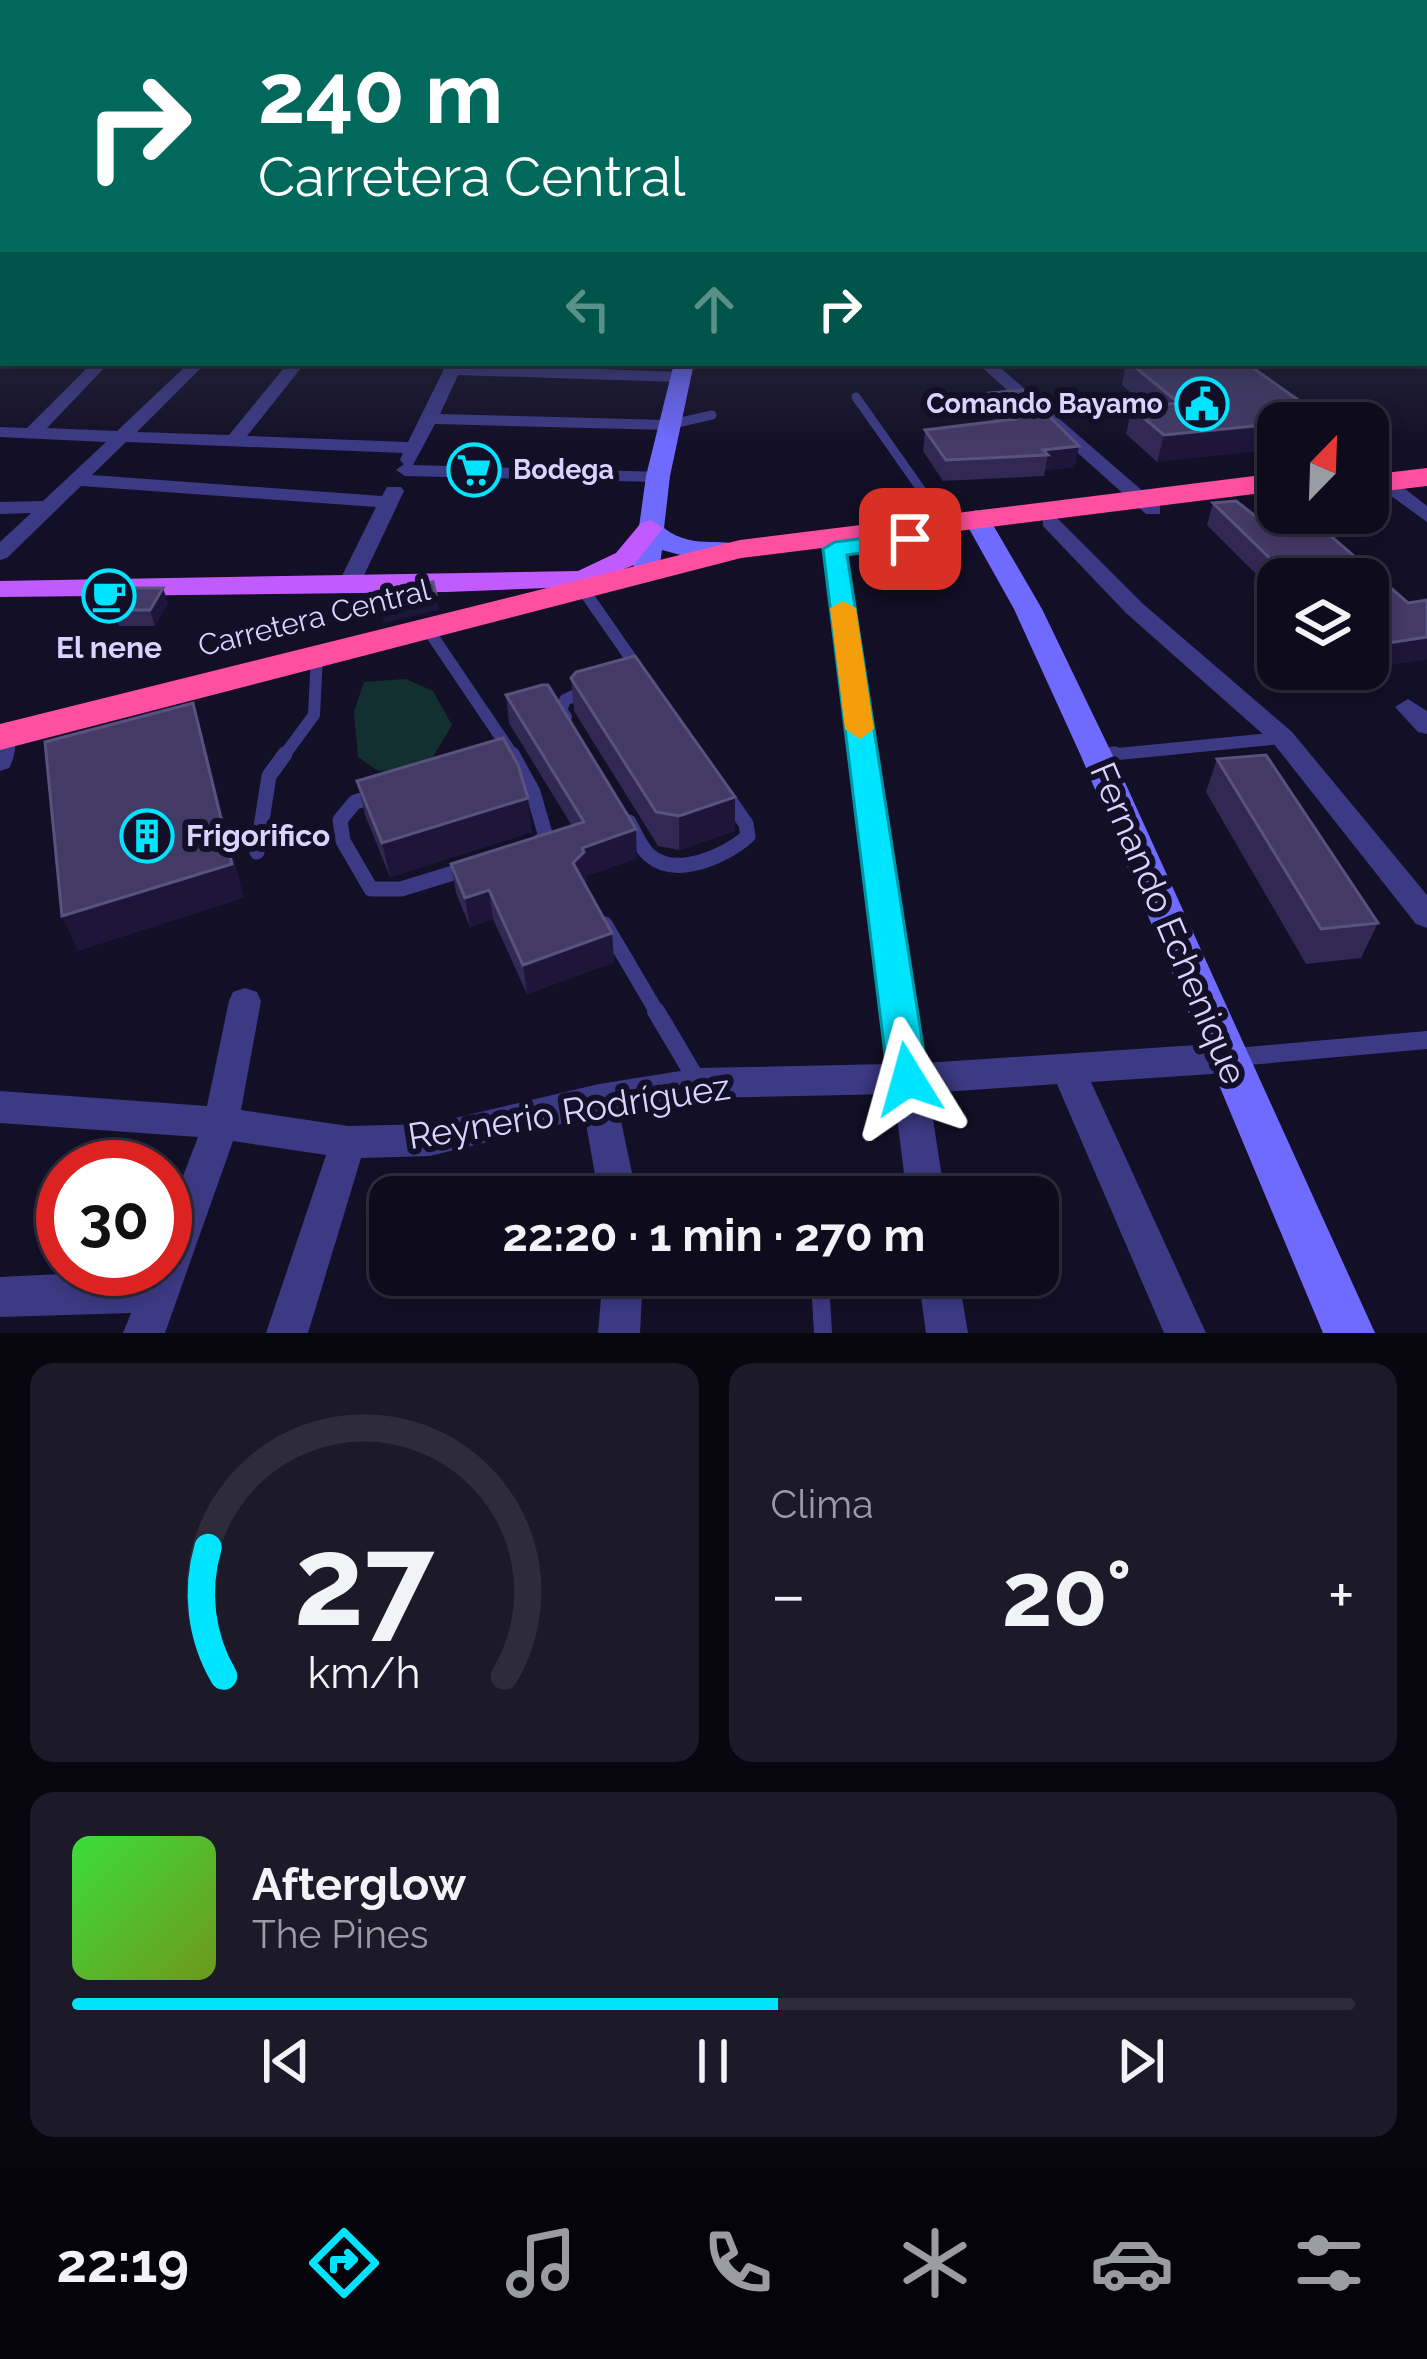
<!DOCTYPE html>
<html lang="es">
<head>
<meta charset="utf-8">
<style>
  body { margin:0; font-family:Raleway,sans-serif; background:#1c1929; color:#f1f3f6; height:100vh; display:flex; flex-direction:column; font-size:45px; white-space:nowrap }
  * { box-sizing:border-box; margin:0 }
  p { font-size:39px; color:#9b9ba3 }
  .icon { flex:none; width:66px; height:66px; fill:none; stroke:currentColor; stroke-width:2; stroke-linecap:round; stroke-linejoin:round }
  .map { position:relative; height:1333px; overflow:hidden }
  .drawer { display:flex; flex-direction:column; gap:30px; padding:30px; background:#08060f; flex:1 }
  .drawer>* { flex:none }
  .banner { position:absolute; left:0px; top:0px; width:1428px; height:366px; box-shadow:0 6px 18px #0003,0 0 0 3px #2e2b3b; background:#00695c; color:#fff; overflow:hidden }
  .needle { width:78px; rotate:23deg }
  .tools { position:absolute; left:1257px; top:402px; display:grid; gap:24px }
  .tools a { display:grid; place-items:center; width:132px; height:132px; border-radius:24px; background:#0e0b1c; box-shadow:0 6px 18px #0003,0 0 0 3px #2e2b3b; font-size:60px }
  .speed { position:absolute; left:36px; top:1140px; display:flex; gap:24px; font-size:60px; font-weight:700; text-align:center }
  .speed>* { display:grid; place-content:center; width:156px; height:156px; border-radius:50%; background:#0e0b1c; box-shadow:0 6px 18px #0003,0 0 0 3px #2e2b3b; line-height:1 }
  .speed .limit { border:18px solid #d22; background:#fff; color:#111 }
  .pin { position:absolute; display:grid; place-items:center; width:102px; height:102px; color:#fff; margin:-51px; border-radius:24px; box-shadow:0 6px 18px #0006 }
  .me { position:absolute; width:132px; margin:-66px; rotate:352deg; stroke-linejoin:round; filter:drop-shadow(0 0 9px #0008) }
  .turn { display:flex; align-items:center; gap:42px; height:252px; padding:0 60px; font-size:54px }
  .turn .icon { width:156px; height:156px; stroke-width:2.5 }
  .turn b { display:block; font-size:84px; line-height:102px }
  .lanes { display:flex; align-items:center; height:114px; padding:0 60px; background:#0003; justify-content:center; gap:60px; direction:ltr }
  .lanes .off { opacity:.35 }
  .big { font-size:90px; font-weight:700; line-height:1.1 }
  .drawer .tile { flex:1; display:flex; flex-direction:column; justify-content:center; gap:18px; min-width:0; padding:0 42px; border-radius:24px; background:#1c1929 }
  .drawer .dial { align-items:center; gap:0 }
  .dial svg { height:312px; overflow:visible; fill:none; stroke:#2e2b3b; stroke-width:7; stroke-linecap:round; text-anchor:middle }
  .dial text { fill:#f1f3f6; stroke:none }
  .song { display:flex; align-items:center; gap:36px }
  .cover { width:144px; height:144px; border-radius:18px; background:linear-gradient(135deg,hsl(120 70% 55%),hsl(80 70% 35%)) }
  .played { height:12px; border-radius:6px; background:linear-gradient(90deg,#00e5ff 55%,#2e2b3b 55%) }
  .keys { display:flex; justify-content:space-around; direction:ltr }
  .heat { display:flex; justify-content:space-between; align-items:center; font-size:66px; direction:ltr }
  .drawer .tiles { flex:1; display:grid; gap:30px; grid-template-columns:1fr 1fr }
  .tile:last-child { grid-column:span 2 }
  .trip { position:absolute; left:369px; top:1176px; width:690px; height:120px; border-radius:24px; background:#0e0b1c; box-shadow:0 6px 18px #0003,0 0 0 3px #2e2b3b; font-weight:700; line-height:120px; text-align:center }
  .tab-bar { display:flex; height:192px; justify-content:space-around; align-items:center; background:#06040b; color:#9b9ba3 }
  .tab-bar .icon { width:84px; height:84px }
  .tab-bar .on { color:#00e5ff }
  .tab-bar b { font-size:54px; color:#f1f3f6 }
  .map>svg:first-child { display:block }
  .green { fill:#12302f }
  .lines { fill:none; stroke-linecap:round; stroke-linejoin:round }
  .lane-far3 { stroke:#3d3a85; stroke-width:9 }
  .lane-far2 { stroke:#3d3a85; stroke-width:12 }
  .lane-far1 { stroke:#3d3a85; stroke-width:15 }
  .lane { stroke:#3d3a85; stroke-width:18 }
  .street { fill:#3d3a85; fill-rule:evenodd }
  .secondary { fill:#6f6bff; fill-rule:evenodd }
  .primary { fill:#c25bff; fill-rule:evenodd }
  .highway { fill:#ff4fa3; fill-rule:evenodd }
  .wall { fill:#312854 }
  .shaded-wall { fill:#1d163a }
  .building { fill:#433a66; stroke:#5a527e; stroke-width:3 }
  .route { fill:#00e5ff; stroke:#0095a6; stroke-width:3 }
  .slow { fill:#f59e0b }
  .labels { text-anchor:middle; stroke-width:12; stroke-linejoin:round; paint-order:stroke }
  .far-poi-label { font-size:27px; font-weight:bold; fill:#d9d4ff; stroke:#130f26; text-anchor:end }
  .street-label { font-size:30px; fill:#d9d4ff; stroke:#130f26 }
  .poi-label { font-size:30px; font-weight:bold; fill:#d9d4ff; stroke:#130f26 }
  .near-street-label { font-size:36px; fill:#d9d4ff; stroke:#130f26 }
</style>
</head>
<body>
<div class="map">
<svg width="1427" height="1333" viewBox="0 0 1427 1333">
  <rect width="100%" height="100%" fill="#130f26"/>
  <path class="green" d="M406,679L433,691L452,725L427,767L378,771L358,757L354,712L364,682Z"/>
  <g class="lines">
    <g class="lane-far3">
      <path d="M856,397L944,522"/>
      <path d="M668,425L712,415"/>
    </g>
    <g class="lane-far2">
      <path d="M582,588L639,670"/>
      <path d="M427,628L514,757"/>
      <path d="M566,717L561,710L565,700L588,689"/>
      <path d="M1098,756L1281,738"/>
      <path d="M283,757L314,715L317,655"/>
    </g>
    <g class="lane-far1">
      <path d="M512,754L533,792L546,837L536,844"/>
      <path d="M1098,756L1115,754"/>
      <path d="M376,796L355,802L340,820L343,841L371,889H401L466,869"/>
      <path d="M629,822C635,833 640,847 649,855C676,879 726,856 748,836L746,824L726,795"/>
      <path d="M257,852L269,776L285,754"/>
      <path d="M605,924L658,1014"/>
    </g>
    <g class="lane">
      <path d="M656,1011L698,1082"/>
      <path d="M1237,1057L1427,1040"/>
      <path d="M821,1298L823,1333"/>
    </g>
    <g class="street">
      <rect x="1425" y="264" width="2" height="9"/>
      <path d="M0,286H3L0,297Z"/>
      <rect x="1425" y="312" width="2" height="8"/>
      <path d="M1425,349L1427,350V361L1425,360Z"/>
      <path d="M92,363H109L47,428L117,431L189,363H206L137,432L229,435L288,363H305L247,436L408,442L447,363L681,372L689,377L681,382L458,375L440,414L668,420L677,425L668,430L435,424L413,465L665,472L668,476L658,482L405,476L396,470L404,464L400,460L403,453L126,442L92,475L382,496L387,487H401L404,491L359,586L348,593L337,586L376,507L81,486L7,558L0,560V542L31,513L0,514V502L43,501L106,442L0,437V427L27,428Z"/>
      <path d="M977,363H995L1160,506V514H1146Z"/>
      <path d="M1368,466L1377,467L1427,506V522L1368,479Z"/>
      <path d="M1050,516L1057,518L1142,603L1292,732L1427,895V928L1416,924L1274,744L1126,613L1043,526V518Z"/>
      <path d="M832,529L842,535L924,1063L1227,1043L1239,1048L1244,1058L1239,1068L1227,1073L1091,1082L1206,1333H1164L1057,1084L929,1093L945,1197H907L894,1094L699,1098L619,1111L637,1197H599L585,1118L430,1156L361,1158L308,1333H266L326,1155L233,1141L165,1333H123L131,1313L0,1317V1277L165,1269V1223L198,1137L0,1123V1091L207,1106L229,1001L233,992L245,988L257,992L261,1001L241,1110L348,1126L430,1124L599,1084L699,1068L890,1064L822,535Z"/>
      <path d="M1408,699L1427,711V734L1418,732L1395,707Z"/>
      <path d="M0,728L12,730C18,740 15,758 9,768L0,771Z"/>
      <path d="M603,1275H643L640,1333H598Z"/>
      <path d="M918,1275H958L968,1333H926Z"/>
    </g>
    <g class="secondary">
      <path d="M3,353V363H10L0,367Z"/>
      <path d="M674,363H694L670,476L664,528C696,553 728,533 747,550L743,556L699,560L662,550L659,571L646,579L633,571L646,476Z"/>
      <path d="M976,510L989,518L1042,609L1113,756L1375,1333H1323L1081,756L1014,609L963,518Z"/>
    </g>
    <path class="primary" d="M650,520L663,528L634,565L624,569L637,577L623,585L447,592L0,597V581L578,571L616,553L641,523Z"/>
    <g class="highway">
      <path d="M1427,468V486L1368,493V475Z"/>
      <path d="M1278,473V491L741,558L0,750V724L740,540Z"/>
    </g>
  </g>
  <g class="wall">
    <path d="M1126,363H1246L1157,462L1126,434L1132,408L1147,407L1122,385Z"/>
    <path d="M990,393L1075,467L1045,470L1044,476L943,481L923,451L925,430L995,421L987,413Z"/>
    <path d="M1236,501L1280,535L1324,530L1408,603L1427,600V659L1368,668V579H1278V596L1207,525L1213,503Z"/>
    <path d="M168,603L155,626H119L113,610Z"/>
    <path d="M571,678L735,797V831L679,850L658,846L574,711Z"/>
    <path d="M506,695L637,858L586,876L587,881L585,883L612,933L614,962L527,994L493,919L470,927L456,893L451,864L572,826L509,723Z"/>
    <path d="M1217,759L1378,923L1361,958L1306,964L1206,792Z"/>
    <path d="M357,781L532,832L390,877L365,815Z"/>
  </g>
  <g class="shaded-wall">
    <path d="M1325,419L1323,423H1283Z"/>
    <path d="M1278,423V449L1157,462L1164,435Z"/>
    <path d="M1079,446L1075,467L1045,470L1048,455L1043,450Z"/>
    <path d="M163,588L168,603L155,626L150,610Z"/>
    <path d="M436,595L439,610L384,623L381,608Z"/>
    <path d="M1427,637V659L1368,668V646Z"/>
    <path d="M193,703L203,736L244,898L78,951L62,916Z"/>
    <path d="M735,797V831L679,850V816Z"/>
    <path d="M528,798L532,832L390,877L382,843Z"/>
    <path d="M636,829L637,858L586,876L587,881L576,892L573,863L582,848Z"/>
    <path d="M489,890L493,919L470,927L465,898Z"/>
    <path d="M612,933L614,962L527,994L523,965Z"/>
  </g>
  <g class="building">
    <path d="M1130,363H1246L1325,419L1164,435L1132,408L1179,403Z"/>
    <path d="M1023,390L1079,446L1043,450L1048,455L946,460L925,430L1015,419L990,393Z"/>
    <path d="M1236,501L1280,535L1324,530L1408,603L1427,600V637L1368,646V579H1291L1213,503Z"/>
    <path d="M433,582L436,595L381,608L377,592Z"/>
    <path d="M127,588H163L150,610H113Z"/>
    <path d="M635,656L735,797L679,816L656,812L571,678L576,672Z"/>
    <path d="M542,685H548L636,829L582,848L584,852L573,863L612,933L523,965L489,890L465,898L451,864L584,822L506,695Z"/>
    <path d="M193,703L232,864L62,916L45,742Z"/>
    <path d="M503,738L518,765L528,798L382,843L357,781Z"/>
    <path d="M1266,755L1378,923L1321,929L1217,759Z"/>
  </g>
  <linearGradient id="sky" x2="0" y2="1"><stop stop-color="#0a0815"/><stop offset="0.58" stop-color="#333752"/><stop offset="1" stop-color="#333752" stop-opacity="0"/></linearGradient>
  <rect width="1427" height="443" fill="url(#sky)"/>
  <path class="route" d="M910,532L922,539L918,544L847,555L928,1079L922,1091L908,1096L894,1091L888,1079L823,549L835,542Z"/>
  <path class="slow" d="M843,601L856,608L874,729L860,739L845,729L830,608Z"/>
  <defs>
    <g id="civic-ring" transform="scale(2.7)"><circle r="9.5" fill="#130f26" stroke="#00e5ff" stroke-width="1.5"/><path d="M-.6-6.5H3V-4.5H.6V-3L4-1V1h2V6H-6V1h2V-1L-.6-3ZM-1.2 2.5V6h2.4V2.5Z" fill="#00e5ff"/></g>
    <g id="supermarket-ring" transform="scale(2.7)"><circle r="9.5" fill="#130f26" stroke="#00e5ff" stroke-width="1.5"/><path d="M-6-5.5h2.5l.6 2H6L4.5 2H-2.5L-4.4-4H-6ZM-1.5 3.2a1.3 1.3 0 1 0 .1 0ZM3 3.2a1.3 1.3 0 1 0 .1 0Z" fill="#00e5ff"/></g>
    <g id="cafe-ring" transform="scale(2.7)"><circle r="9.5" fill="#130f26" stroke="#00e5ff" stroke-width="1.5"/><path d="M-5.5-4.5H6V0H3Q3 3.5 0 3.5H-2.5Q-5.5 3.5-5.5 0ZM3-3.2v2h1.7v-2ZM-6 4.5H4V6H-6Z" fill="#00e5ff"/></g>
    <g id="building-ring" transform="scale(2.7)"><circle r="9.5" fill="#130f26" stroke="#00e5ff" stroke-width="1.5"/><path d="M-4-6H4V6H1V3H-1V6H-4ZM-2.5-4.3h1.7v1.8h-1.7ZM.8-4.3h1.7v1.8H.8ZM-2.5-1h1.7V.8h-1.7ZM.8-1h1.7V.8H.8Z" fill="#00e5ff"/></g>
  </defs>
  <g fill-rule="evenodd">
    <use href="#civic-ring" x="1202" y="404"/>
    <use href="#supermarket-ring" x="474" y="470"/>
    <use href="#cafe-ring" x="109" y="596"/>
    <use href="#building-ring" x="147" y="836"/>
  </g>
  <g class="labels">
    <g class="far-poi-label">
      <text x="1163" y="413">Comando Bayamo</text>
      <text x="513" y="479" text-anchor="start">Bodega</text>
    </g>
    <g class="street-label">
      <text transform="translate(314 618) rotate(-14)" y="10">Carretera Central</text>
    </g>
    <g class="poi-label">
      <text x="109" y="658">El nene</text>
      <text x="186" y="846" text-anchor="start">Frigorifico</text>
    </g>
    <g class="near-street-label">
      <text transform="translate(1169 923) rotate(67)" y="13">Fernando Echenique</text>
      <text transform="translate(569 1111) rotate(-9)" y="13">Reynerio Rodríguez</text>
    </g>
  </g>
</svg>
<div class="tools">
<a><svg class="needle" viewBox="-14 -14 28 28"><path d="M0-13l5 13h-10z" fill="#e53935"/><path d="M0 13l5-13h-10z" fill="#9b9ba3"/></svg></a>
<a><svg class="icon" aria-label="layers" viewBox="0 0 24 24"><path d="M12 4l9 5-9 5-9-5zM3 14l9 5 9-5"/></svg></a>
</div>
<div class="speed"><div class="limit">30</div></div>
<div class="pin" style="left:910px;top:539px;background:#d93025"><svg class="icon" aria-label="arrive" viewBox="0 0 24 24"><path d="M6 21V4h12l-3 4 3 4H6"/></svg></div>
<svg class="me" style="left:908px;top:1079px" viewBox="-20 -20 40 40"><path d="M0-17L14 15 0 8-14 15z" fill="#00e5ff" stroke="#fff" stroke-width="4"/></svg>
<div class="trip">22:20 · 1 min · 270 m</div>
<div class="banner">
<div class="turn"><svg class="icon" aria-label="right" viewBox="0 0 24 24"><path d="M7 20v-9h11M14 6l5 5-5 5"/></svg><div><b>240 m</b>Carretera Central</div></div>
<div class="lanes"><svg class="icon off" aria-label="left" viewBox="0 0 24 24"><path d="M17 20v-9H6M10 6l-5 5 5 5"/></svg><svg class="icon off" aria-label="ahead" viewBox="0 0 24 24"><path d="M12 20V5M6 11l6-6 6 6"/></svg><svg class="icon" aria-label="right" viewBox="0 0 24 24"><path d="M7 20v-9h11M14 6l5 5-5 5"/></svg></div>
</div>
</div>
<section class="drawer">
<div class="tiles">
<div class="tile dial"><svg viewBox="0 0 100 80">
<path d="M14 69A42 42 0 1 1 86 69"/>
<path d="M14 69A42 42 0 0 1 10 36" stroke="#00e5ff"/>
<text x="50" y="56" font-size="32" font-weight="700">27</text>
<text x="50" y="72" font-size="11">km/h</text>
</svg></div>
<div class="tile"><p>Clima</p>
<div class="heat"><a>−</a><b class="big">20°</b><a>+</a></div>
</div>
<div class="tile">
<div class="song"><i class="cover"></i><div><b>Afterglow</b><p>The Pines</p></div></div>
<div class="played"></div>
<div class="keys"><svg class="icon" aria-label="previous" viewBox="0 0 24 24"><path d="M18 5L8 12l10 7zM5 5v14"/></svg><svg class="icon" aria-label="pause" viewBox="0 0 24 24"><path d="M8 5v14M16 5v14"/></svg><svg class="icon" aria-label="next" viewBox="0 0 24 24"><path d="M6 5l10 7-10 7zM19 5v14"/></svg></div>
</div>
</div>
</section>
<nav class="tab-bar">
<b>22:19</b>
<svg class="icon on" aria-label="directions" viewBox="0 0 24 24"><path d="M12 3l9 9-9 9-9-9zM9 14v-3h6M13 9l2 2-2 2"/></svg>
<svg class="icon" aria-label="music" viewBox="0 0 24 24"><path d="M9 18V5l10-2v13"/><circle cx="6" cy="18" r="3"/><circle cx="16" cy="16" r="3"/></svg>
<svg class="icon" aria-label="phone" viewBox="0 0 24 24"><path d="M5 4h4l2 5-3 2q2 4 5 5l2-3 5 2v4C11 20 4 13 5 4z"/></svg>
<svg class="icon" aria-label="climate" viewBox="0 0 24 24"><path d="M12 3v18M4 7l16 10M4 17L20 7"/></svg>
<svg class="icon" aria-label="car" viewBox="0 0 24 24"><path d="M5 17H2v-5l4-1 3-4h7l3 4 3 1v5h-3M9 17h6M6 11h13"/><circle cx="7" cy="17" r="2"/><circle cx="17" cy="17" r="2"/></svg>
<svg class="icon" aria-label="filters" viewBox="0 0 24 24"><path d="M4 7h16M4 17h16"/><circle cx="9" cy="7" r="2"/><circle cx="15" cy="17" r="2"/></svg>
</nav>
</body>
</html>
